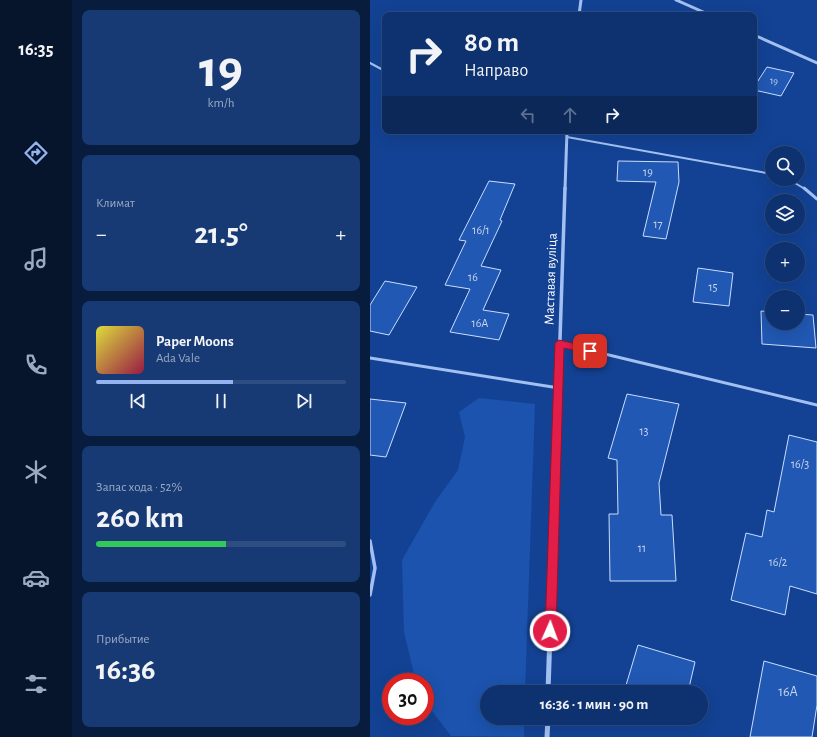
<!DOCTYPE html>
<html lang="ru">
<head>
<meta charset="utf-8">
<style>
  body { margin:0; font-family:"Alegreya Sans",sans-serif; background:#173a74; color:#f1f3f6; height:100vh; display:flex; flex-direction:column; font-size:15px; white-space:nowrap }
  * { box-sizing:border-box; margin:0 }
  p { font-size:13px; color:#9baac3 }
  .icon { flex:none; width:22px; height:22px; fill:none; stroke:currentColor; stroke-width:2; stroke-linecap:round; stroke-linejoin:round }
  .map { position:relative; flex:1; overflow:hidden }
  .drawer { display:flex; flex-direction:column; gap:10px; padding:10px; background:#081c3d; width:298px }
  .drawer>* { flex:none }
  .hud { position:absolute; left:12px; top:12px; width:375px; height:122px; border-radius:8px; box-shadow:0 4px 16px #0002,0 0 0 1px #2e4d82; background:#0e326f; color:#f1f3f6; overflow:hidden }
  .tools { position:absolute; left:395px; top:146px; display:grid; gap:8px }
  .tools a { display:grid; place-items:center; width:40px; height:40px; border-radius:50%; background:#0e326f; box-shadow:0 4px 16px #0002,0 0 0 1px #2e4d82; font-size:20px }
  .speed { position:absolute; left:12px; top:673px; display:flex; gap:8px; font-size:20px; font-weight:700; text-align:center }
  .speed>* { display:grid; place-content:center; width:52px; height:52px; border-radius:50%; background:#0e326f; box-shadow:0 4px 16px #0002,0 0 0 1px #2e4d82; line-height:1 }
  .speed .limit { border:6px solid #d22; background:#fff; color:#111 }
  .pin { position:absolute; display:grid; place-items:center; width:34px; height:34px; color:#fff; margin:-17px; border-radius:8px; box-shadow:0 2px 6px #0006 }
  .me { position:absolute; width:44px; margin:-22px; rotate:2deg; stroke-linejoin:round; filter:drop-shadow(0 0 3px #0008) }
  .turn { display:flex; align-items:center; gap:14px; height:84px; padding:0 16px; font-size:18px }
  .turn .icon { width:52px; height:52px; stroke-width:2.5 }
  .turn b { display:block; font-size:28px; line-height:34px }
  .lanes { display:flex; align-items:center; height:38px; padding:0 16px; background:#0003; justify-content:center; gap:20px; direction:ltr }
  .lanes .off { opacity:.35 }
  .big { font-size:30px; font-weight:600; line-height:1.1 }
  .drawer .card { flex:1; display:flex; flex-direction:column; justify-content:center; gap:6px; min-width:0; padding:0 14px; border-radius:8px; background:#173a74 }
  .drawer .dial { align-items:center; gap:0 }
  .dial b { font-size:52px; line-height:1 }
  .song { display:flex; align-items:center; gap:12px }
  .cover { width:48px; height:48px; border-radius:6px; background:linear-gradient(135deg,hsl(60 70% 55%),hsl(340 70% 35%)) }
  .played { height:4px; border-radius:2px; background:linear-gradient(90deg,#95b2f1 55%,#2e4d82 55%) }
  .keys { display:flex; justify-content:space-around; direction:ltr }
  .heat { display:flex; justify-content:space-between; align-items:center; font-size:22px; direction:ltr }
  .charge { height:6px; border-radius:3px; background:linear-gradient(90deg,#34c759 52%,#2e4d82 0) }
  .trip { position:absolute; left:110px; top:685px; width:228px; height:40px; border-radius:20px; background:#0e326f; box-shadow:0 4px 16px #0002,0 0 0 1px #2e4d82; font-weight:600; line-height:40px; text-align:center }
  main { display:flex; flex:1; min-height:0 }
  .tab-bar { display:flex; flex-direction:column; width:72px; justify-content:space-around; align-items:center; background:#06142c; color:#9baac3 }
  .tab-bar .icon { width:28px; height:28px }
  .tab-bar .current { color:#95b2f1 }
  .tab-bar b { font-size:18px; color:#f1f3f6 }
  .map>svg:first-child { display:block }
  .green { fill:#1b53ae }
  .building { fill:#2158b3; stroke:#c9ddfd }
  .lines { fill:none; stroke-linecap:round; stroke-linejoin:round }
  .lane-far2 { stroke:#a2c1f2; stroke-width:2 }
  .lane-far1 { stroke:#a2c1f2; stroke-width:3 }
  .lane { stroke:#a2c1f2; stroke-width:3.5 }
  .street-far2 { stroke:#a2c1f2; stroke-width:3 }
  .street-far1 { stroke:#a2c1f2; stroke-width:3.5 }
  .street { stroke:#a2c1f2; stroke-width:5 }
  .route { fill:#e11d48; stroke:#92132f }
  .labels { text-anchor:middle; stroke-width:4; stroke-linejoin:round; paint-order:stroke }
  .far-number-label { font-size:10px; fill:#c8d5ec }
  .number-label { font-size:12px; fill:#c8d5ec }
  .street-label { font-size:14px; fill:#fff; stroke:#134294 }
  .near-number-label { font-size:14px; fill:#c8d5ec }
</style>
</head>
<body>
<main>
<nav class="tab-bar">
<b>16:35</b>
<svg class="icon current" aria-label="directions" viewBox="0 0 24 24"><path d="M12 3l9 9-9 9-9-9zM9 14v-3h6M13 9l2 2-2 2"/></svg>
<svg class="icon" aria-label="music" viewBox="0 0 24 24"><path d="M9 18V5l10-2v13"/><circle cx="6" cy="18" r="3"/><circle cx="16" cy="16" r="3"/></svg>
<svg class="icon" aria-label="phone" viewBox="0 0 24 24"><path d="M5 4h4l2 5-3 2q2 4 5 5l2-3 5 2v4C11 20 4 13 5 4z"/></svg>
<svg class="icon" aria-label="climate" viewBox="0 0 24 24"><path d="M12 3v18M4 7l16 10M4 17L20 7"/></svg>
<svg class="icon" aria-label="car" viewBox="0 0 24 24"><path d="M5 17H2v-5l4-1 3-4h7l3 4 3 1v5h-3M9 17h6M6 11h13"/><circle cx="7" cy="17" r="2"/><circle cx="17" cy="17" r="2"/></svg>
<svg class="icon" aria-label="filters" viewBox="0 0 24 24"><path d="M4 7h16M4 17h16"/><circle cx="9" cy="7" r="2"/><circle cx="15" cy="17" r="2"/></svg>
</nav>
<section class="drawer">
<div class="card dial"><b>19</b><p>km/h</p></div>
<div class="card"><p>Климат</p>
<div class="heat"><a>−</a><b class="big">21.5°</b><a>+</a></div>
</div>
<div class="card">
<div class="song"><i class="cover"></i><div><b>Paper Moons</b><p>Ada Vale</p></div></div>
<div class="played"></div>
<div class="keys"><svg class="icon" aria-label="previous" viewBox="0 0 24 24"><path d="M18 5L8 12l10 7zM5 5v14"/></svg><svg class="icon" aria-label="pause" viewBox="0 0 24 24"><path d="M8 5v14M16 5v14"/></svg><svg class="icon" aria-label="next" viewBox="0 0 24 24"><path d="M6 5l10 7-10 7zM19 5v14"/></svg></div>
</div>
<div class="card"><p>Запас хода · 52%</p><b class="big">260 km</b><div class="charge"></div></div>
<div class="card"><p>Прибытие</p><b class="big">16:36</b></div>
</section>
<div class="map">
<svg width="447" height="737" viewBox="0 0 447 737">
  <rect width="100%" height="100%" fill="#134294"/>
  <path class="green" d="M109,398L165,404L155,692H117V718H154V737L81,736L55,702V682H46L34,632L32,560L65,502L88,470L95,437L89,412Z"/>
  <g class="building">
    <path d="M397,67L424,73L411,96L384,90V87Z"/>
    <path d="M248,161L308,162L309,182L296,239L273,236L286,182L247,181Z"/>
    <path d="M119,181L145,184L130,220L132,221L111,266L131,270L113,310L139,314L129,340L80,332L100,289L75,285L96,241L89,240Z"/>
    <path d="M328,268L363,273L359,306L323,302Z"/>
    <path d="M15,281L47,287L19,335L0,331V305Z"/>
    <path d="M391,311L402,312V323H428V314L443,315L446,348L392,344Z"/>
    <path d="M257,394L309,404L289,483L291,515H302L306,581H240L239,514H248L247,460L238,458Z"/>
    <path d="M0,399L36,403L16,457L0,455Z"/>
    <path d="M419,435L447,442V594L420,586L415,615L361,600L376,533L392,537L397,510L404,512Z"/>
    <path d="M268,645L325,662L318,692H254Z"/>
    <path d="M394,661L447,676V705L442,737H380Z"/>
  </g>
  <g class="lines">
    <g class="lane-far2">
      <path d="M0,63L15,71"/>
      <path d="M197,137L402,174"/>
      <path d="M418,179L435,189"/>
    </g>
    <g class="lane-far1">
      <path d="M434,188L447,199"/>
      <path d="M189,343L447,405"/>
      <path d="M0,358L189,388"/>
    </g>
    <path class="lane" d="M0,541L5,568L0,595"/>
    <g class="street-far2">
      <path d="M306,0L340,15"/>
      <path d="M209,15L211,0"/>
      <path d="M384,35L447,63"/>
      <path d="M195,189L197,131"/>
    </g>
    <path class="street-far1" d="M187,429L195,188"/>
    <g class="street">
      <path d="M178,692L187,428"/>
      <path d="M177,737L178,718"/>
    </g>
  </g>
  <path class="route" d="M189,340L220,347L224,351L220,354L194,348L186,631L185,635L180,636L176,635L175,631L185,343Z"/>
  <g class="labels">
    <g class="far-number-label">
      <text x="404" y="84">19</text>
    </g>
    <g class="number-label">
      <text x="278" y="176">19</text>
      <text x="288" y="228">17</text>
      <text x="111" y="234">16/1</text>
      <text x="103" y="281">16</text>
      <text x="343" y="291">15</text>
      <text x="110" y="327">16А</text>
      <text x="274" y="435">13</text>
      <text x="430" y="468">16/3</text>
      <text x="272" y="552">11</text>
      <text x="408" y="566">16/2</text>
    </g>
    <g class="street-label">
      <text transform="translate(180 279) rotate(-88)" y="5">Маставая вуліца</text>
    </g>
    <g class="near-number-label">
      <text x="418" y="696">16А</text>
    </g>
  </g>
</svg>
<div class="tools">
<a><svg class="icon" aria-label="search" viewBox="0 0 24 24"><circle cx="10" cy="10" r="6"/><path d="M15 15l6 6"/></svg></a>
<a><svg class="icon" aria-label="layers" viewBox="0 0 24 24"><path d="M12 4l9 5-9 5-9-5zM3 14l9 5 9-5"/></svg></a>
<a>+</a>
<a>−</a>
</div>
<div class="speed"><div class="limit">30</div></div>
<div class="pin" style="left:220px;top:351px;background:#d93025"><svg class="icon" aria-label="arrive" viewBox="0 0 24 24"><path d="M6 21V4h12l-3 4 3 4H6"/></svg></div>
<svg class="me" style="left:180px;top:631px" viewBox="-20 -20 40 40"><circle r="17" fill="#e11d48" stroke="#fff" stroke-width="3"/><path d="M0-11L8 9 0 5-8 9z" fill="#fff"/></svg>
<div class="trip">16:36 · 1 мин · 90 m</div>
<div class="hud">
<div class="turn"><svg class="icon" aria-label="right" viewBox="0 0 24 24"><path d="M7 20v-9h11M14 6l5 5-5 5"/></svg><div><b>80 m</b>Направо</div></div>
<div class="lanes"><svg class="icon off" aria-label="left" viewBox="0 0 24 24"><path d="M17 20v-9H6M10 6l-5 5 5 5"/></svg><svg class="icon off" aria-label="ahead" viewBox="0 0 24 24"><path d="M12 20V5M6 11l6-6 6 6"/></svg><svg class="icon" aria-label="right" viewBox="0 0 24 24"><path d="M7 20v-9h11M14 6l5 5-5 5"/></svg></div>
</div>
</div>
</main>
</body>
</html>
